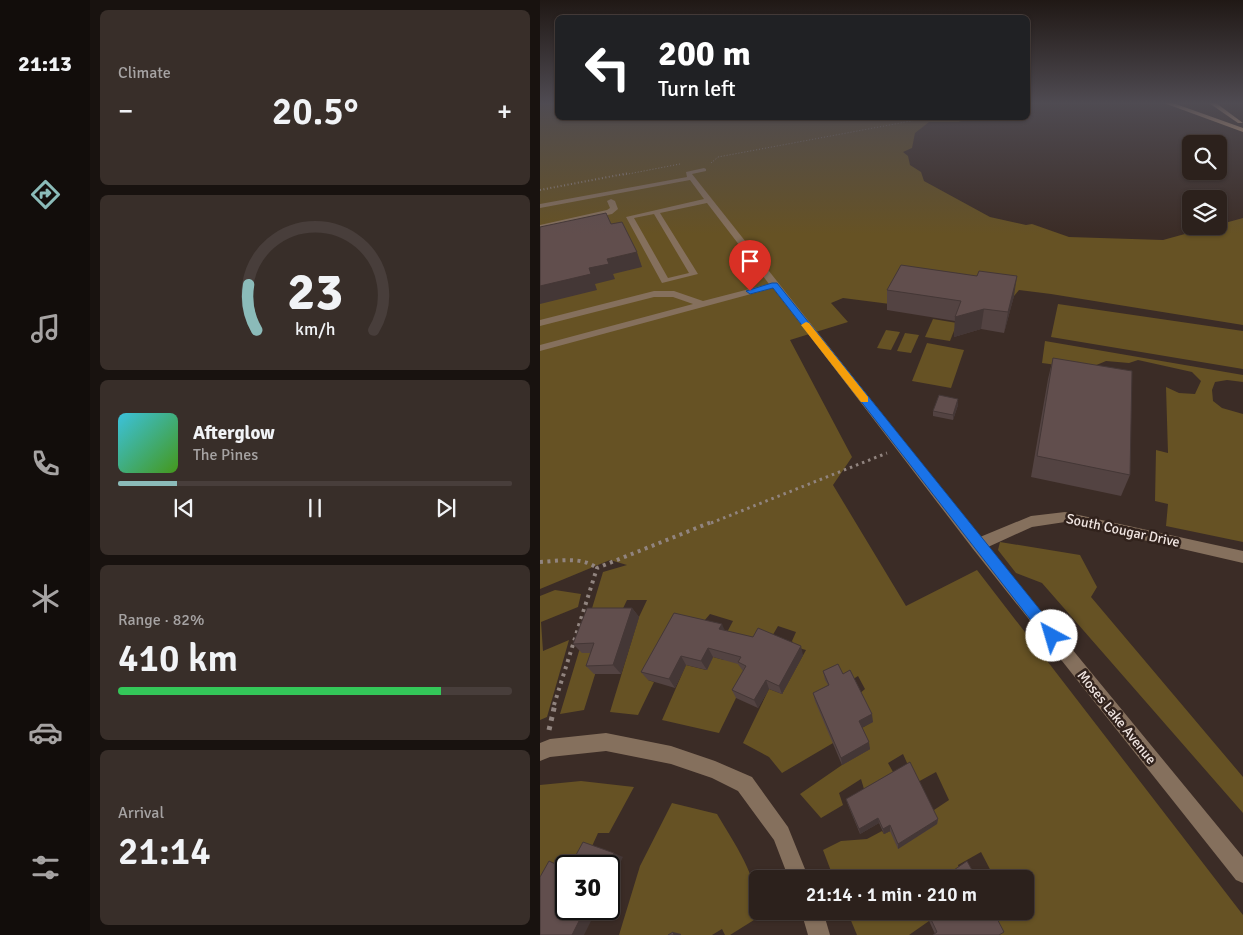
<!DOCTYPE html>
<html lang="en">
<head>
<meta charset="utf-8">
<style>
  body { margin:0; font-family:Signika,sans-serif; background:#382e29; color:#f1f3f6; height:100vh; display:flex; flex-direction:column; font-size:19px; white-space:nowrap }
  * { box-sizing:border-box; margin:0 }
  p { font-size:16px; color:#a6a3a3 }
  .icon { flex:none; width:28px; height:28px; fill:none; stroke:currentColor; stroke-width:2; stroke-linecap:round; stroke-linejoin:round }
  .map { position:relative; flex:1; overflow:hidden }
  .details { display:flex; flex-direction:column; gap:10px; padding:10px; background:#18120f; width:450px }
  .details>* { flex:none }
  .hud { position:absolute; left:15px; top:15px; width:475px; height:105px; border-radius:8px; box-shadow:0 1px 4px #0004,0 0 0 1px #483e3b; background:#202124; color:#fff; overflow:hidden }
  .controls { position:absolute; left:642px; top:135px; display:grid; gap:10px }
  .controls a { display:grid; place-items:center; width:45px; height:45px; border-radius:8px; background:#2c211c; box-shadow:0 1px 4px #0004,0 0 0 1px #483e3b; font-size:25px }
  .speed { position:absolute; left:15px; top:855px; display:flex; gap:10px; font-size:25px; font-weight:700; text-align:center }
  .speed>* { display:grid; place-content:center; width:65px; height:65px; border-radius:50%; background:#2c211c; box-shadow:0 1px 4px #0004,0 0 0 1px #483e3b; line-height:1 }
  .speed .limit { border:2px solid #111; border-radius:8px; background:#fff; color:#111 }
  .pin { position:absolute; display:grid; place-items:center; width:42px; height:42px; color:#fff; margin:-51px -21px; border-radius:50% 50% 50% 0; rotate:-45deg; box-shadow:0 0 5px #0007 }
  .pin .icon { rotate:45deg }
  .me { position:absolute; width:55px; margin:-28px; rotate:321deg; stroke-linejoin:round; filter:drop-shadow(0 0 4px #0008) }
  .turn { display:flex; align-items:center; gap:18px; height:105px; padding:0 20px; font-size:22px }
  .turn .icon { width:65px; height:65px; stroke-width:2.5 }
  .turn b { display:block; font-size:35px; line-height:42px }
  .big { font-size:38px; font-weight:600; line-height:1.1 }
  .details .tile { flex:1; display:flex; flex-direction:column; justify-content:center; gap:8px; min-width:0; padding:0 18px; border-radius:8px; background:#382e29 }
  .details .dial { align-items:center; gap:0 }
  .dial svg { height:130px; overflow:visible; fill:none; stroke:#483e3b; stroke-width:7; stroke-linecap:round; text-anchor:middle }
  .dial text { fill:#f1f3f6; stroke:none }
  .song { display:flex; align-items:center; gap:15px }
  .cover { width:60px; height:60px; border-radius:8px; background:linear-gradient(135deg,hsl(190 70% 55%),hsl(100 70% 35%)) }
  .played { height:5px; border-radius:2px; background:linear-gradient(90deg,#8bbbb9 15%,#483e3b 15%) }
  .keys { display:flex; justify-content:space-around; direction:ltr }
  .heat { display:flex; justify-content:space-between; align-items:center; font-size:28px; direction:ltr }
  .charge { height:8px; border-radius:4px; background:linear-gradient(90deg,#34c759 82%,#483e3b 0) }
  .trip { position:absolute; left:209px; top:870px; width:285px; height:50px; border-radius:8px; background:#2c211c; box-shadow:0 1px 4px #0004,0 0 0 1px #483e3b; font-weight:600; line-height:50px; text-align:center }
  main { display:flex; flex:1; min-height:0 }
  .tab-bar { display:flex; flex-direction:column; width:90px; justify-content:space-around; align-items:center; background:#120d0b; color:#a6a3a3 }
  .tab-bar .icon { width:35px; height:35px }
  .tab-bar .current { color:#8bbbb9 }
  .tab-bar b { font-size:22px; color:#f1f3f6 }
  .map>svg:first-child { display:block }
  .green { fill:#665224 }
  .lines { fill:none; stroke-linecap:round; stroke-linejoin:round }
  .path-far4 { stroke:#91847f; stroke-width:1; stroke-dasharray:1 2; stroke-linecap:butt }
  .path-far3 { stroke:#91847f; stroke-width:2; stroke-dasharray:1 2.5; stroke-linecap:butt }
  .path-far2 { stroke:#91847f; stroke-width:3; stroke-dasharray:2.5 4; stroke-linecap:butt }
  .path-far1 { stroke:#91847f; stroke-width:4; stroke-dasharray:3 4.5; stroke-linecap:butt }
  .path { stroke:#91847f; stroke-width:5; stroke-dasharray:4 5.5; stroke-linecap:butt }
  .minor { fill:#85705d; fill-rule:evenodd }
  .highway { fill:#fbc898; fill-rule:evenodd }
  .wall { fill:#534342 }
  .shaded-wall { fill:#443736 }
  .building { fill:#614e4d; stroke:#443736 }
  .route { fill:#1a73e8; stroke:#114b97 }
  .slow { fill:#f59e0b }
  .labels { text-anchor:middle; stroke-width:5; stroke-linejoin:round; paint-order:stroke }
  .street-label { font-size:14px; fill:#f0e5e1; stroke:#31221c }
</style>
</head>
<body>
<main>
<nav class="tab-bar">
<b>21:13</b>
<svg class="icon current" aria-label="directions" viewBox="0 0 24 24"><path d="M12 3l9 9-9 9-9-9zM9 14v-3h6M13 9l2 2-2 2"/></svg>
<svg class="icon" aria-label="music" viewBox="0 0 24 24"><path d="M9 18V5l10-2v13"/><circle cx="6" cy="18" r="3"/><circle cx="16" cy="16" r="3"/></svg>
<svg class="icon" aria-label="phone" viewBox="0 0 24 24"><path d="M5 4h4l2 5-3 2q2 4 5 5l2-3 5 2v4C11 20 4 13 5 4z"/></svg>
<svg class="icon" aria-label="climate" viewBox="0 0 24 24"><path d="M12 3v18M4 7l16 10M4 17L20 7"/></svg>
<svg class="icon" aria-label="car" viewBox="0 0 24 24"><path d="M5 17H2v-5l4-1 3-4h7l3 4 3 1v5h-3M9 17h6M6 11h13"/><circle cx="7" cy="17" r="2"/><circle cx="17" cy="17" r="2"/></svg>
<svg class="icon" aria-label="filters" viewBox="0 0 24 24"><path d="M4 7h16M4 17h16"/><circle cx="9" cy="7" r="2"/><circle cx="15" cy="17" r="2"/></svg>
</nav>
<section class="details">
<div class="tile"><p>Climate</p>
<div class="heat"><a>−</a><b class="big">20.5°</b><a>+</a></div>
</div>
<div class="tile dial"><svg viewBox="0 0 100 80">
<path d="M14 69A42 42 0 1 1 86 69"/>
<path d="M14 69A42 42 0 0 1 9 41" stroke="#8bbbb9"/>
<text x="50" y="56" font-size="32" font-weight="700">23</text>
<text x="50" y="72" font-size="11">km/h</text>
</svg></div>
<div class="tile">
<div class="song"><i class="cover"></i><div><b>Afterglow</b><p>The Pines</p></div></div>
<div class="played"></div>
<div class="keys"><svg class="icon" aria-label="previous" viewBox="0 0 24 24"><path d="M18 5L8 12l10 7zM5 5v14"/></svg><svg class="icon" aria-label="pause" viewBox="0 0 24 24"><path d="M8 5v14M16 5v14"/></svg><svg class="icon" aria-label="next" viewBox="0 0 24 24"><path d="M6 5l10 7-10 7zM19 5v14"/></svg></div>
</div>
<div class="tile"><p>Range · 82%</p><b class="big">410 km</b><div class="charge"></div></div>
<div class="tile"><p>Arrival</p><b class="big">21:14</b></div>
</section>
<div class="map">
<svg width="703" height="935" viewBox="0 0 703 935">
  <rect width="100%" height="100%" fill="#3b2c26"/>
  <g class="green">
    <path d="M0,103H17L18,118H420L415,119L421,122H389L375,133L372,148L363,152L368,156L370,165L381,172L384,181L450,217L486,225L492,224L529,237L623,240L703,218V325L511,294L479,290L474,296L436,291L350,304L303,298L291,303L308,322L250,340L312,457L293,485L366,606L437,570L703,915V935H458L452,911H485V879H455L441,852L418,865L419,869L404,879H294L283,850L301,841L327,839L342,831L344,834L391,812L409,800L396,772L376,783L363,754L348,763L353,772L324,789L321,779L299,793L303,805L281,818L260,794L302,765L330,749L320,729L332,722L319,694L325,689L318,676L291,693L293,743L242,773L229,757L203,743L229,689L242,694L266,650L255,647L252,641L256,632L238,626L196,698L179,733L122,720L146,665L166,670L173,657L184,660V638L193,621L170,614L159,627L139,622L108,680L114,682L98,715L70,712L99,617L107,600H87L62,652L44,710L20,714L63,572L87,565L70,560L0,589Z"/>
    <path d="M518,304L703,331V369L511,337Z"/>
    <path d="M393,319L417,323L410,341L385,337Z"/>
    <path d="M346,330L360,332L351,350L337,348Z"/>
    <path d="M365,333L379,335L371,353L357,351Z"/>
    <path d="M505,341L703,375V382L687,380L675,382L672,390L673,401L682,408L703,414V542L626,526L628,504L615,501L616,450L628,453L626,387L639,393L655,394L661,381L652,372L598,360L589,363L566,361L547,369L502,363Z"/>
    <path d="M387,343L424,350L411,388L372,381Z"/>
    <path d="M460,542L540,555L557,587L551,597L703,777V813L502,583L476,573L458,550Z"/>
    <path d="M15,590L41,594L38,607L1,622L3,651L29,640L7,717L0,720V596Z"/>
    <path d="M41,781L94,787L69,833H58L43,866L26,868L20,865L0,902V785Z"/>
    <path d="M132,803L177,814C195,845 217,874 218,911L225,913L190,935H185L182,929L172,935H79L100,866Z"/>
    <path d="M307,911H386L389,921L369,935H317Z"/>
  </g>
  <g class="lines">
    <g class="path-far4">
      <path d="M171,163L178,157L387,118"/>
      <path d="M83,175L140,164"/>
    </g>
    <path class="path-far3" d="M0,190L89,173"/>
    <path class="path-far2" d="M171,523L347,453"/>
    <g class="path-far1">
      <path d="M0,562C19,561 41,556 57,568"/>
      <path d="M14,705L57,568L174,521"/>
    </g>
    <path class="path" d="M9,730L15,704"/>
    <g class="minor">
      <path d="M164,168L166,169V171L152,174L440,537L491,516L525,512L703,551V563L525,522L492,527L448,547L703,857V883L696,880L433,549L233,288L0,351V345L153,304L133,297H114L0,326V320L114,291H134L163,301L229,284L167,203L120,213L158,274L122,283L86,217L164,199L150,180L0,208V204L147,177L146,172ZM114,214L149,273L128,278L94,218Z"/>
      <path d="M71,199L75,201L78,209L72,214L0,229V225L67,210L70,208L67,201Z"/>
      <path d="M66,733L131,746L175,761L212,777L248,827L269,879H249L234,840L198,791L172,778L131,764L66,751L10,757L0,761V743L10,739Z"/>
      <path d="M261,911H283L290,935H268Z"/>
    </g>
    <g class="highway">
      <path d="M624,103H633L703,128V132Z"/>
      <path d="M669,103H676L703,123H698Z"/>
    </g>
  </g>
  <g class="wall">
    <path d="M347,290L474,296L464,333L441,329L414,337L415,321L347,310Z"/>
    <path d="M513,358L590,475L581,496L491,477L508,379Z"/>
    <path d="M418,399V405L413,420L393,416V411Z"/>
    <path d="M92,608L99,617L81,674H54L46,666L51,653H42L33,644Z"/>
    <path d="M185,630L263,655L242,694L229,689L218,708L196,698L192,690L203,671L198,664L173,657L167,670L146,665L135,688L108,680L101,672Z"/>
    <path d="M283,671L303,674L333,722L322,727L330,749L302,765L275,701L273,693L288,685L285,680Z"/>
    <path d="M306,799L398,819L397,824L358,849L350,831L344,834L339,823L320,834L308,805Z"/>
    <path d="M386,911H453L395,934L385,912Z"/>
  </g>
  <g class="shaded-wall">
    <path d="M97,252L102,267L73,274L75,279L55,284L57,290L0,304V286L49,268L67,259Z"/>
    <path d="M477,276L474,296L464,333L468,312Z"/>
    <path d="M444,309L441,329L414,337L415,317Z"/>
    <path d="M418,399V405L413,420V415Z"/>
    <path d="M92,608L99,617L81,674L73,665Z"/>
    <path d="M182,624L186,633L179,629Z"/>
    <path d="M261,646L263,655L242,694L239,686Z"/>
    <path d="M168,648L173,657L167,670L161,661Z"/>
    <path d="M141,656L146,665L135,688L129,679Z"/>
    <path d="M226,680L229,689L218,708L214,700Z"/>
    <path d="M332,714L333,722L320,729L319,721Z"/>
    <path d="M329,742L330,749L302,765L301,758Z"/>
    <path d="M338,818L339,823L320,834L319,829Z"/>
    <path d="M398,819L397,824L358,849V844Z"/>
    <path d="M350,825V831L344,834L343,829Z"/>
    <path d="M74,853L83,857L69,886V866H67Z"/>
    <path d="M45,909H57L44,935H32Z"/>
    <path d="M133,932L141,934V935H134Z"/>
  </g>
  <g class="building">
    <path d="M66,213L71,224L82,222L97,252L67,259L69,264L49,268L51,274L0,286V227Z"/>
    <path d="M361,265L437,276L439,271L477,276L468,312L444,309L415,317L421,301L347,290Z"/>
    <path d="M513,358L592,371L590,475L497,456Z"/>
    <path d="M399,395L418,399L413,415L393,411Z"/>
    <path d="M47,608H92L73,665L46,666L54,643L33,644Z"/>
    <path d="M134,613L182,624L179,629L213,637L218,628L261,646L239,686L226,680L214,700L192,690L206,666L198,662L201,657L168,648L161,661L141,656L129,679L101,672Z"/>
    <path d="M298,664L303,674L310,670L332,714L319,721L329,742L301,758L273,693L289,685L283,671Z"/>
    <path d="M370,762L398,819L358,844L350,825L343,829L338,818L319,829L306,799Z"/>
    <path d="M43,842L74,853L67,866H30Z"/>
    <path d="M9,861L26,869V909H45L32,935H0V877Z"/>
    <path d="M427,861L437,879H401Z"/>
    <path d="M387,911H453L464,932L459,935H393L397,932Z"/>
    <path d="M133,932L134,935H128Z"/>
  </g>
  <linearGradient id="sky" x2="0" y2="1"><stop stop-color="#201815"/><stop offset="0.44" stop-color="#4f4b52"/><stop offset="1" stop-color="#4f4b52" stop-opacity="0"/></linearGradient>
  <rect width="703" height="234" fill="url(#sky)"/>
  <path class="route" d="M232,283H237L517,631L519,636L517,641L512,643L507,641L233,288L210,294L206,291Z"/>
  <path class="slow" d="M266,322L269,323L328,397V402H321L261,325Z"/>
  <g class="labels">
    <g class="street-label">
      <text transform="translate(583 530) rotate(12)" y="5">South Cougar Drive</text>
      <text transform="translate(577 717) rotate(51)" y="5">Moses Lake Avenue</text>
    </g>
  </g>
</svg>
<div class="controls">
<a><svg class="icon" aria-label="search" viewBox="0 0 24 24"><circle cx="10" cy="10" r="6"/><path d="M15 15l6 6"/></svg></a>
<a><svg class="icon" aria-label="layers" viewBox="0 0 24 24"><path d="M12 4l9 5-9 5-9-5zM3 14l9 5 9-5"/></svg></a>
</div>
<div class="speed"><div class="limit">30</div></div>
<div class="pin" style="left:210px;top:291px;background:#d93025"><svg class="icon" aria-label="arrive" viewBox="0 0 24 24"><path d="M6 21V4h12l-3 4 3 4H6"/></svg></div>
<svg class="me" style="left:512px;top:636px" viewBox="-20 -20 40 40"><circle r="19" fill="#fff"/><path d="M0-13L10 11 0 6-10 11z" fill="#1a73e8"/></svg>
<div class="trip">21:14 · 1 min · 210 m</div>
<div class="hud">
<div class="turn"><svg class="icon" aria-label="left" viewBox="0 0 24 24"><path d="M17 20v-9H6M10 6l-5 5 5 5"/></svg><div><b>200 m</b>Turn left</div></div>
</div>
</div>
</main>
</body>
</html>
